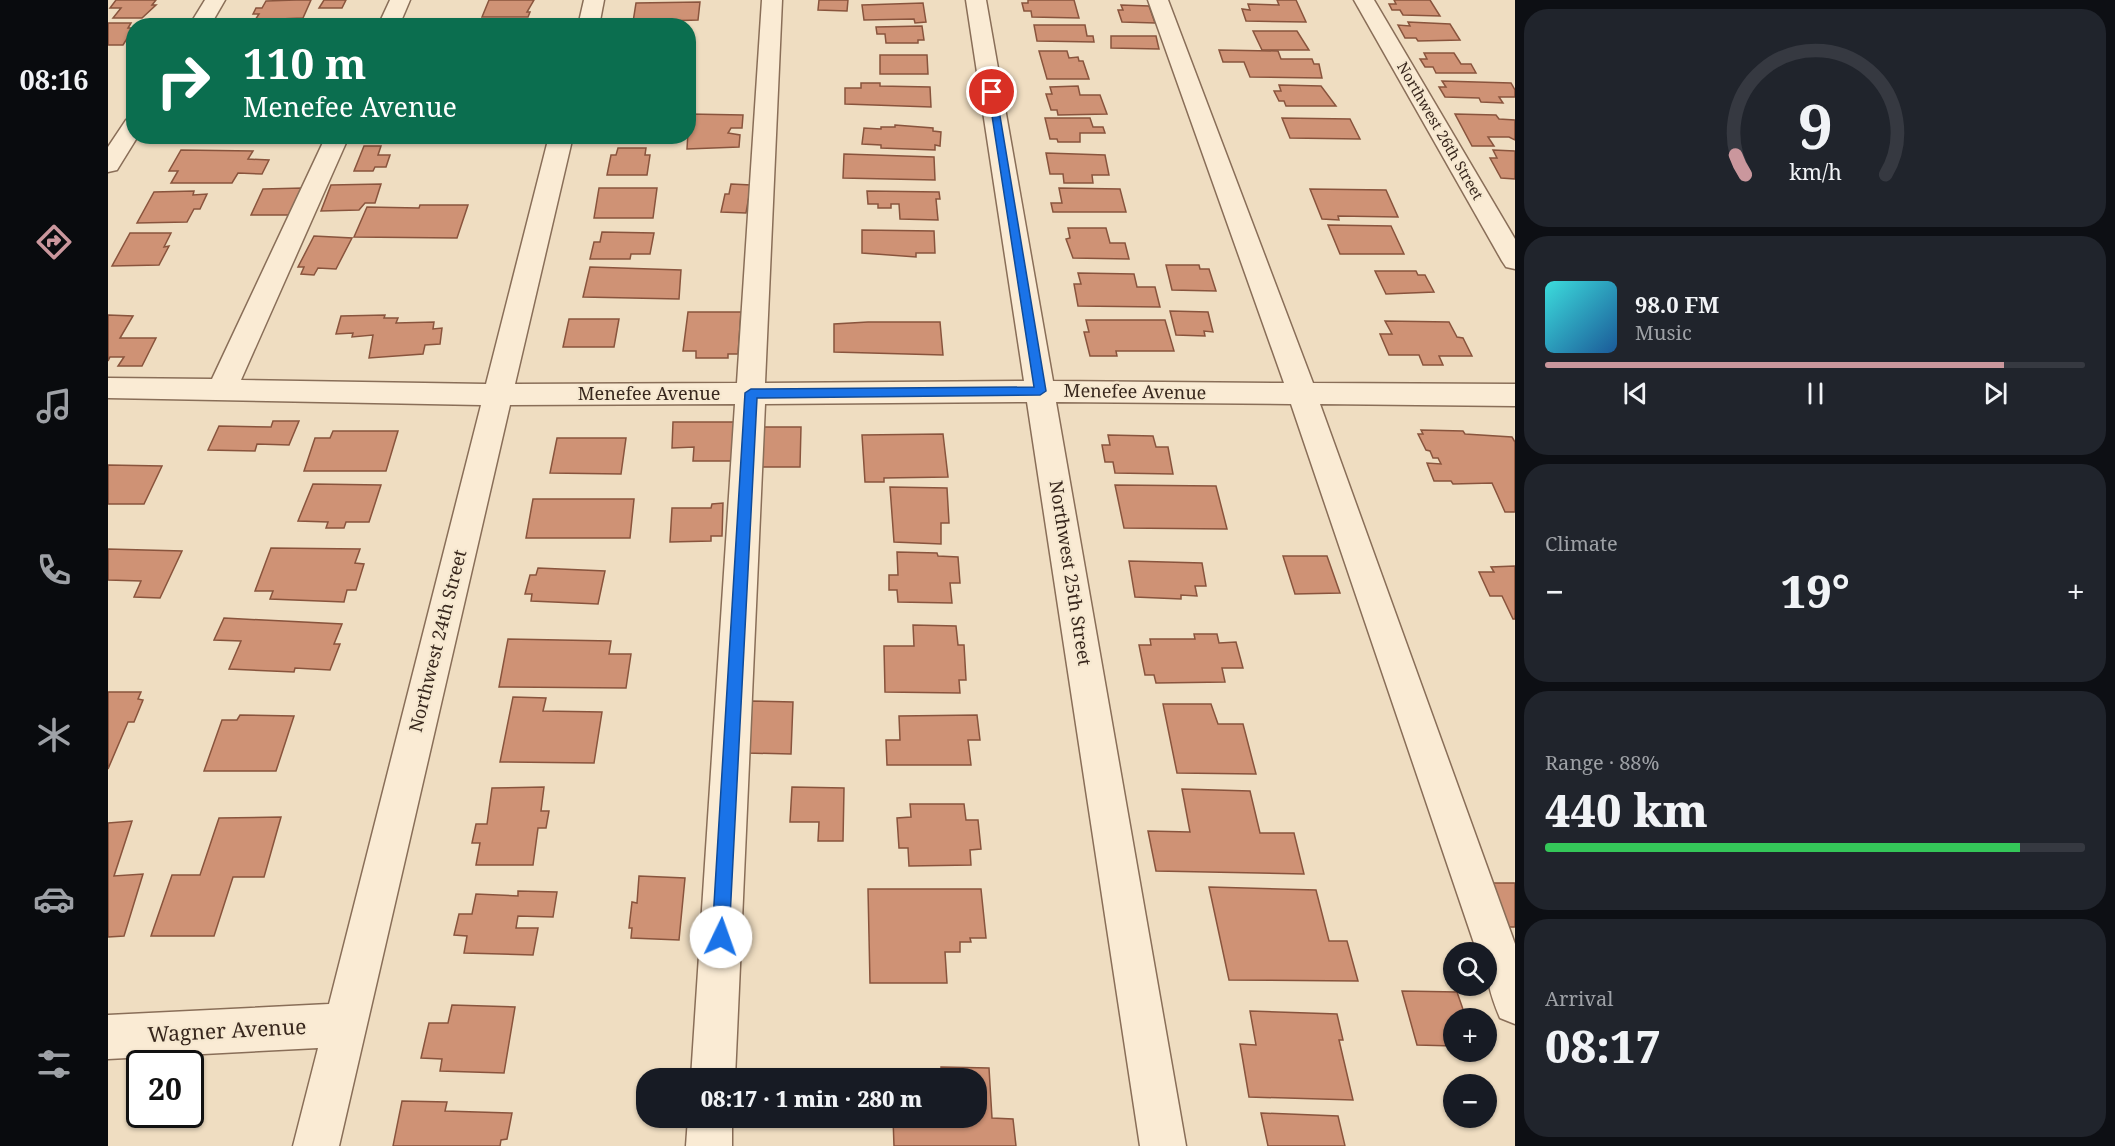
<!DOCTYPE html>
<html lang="en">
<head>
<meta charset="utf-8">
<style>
  body { margin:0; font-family:"Noto Serif",serif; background:#20242c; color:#f1f3f6; height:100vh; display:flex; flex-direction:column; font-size:22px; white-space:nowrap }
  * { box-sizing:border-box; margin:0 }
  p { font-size:20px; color:#9ea1a6 }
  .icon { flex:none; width:33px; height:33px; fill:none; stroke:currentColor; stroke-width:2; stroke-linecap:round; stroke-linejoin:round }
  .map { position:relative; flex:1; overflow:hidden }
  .panel { display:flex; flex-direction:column; gap:9px; padding:9px; background:#0d0f14; width:600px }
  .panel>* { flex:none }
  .banner { position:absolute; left:18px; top:18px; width:570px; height:126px; border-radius:24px; box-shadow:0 2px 4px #0004; background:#0b6e4f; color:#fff; overflow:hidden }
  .fabs { position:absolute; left:1335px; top:942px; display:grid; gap:12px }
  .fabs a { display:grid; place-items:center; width:54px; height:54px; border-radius:50%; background:#171b24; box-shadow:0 2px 4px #0004; font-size:30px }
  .speed { position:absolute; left:18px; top:1050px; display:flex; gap:12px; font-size:30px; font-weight:700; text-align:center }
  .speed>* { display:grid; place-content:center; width:78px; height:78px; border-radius:50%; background:#171b24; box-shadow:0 2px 4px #0004; line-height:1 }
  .speed .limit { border:3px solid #111; border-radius:9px; background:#fff; color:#111 }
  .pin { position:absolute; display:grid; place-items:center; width:51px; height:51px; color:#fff; margin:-26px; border:3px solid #fff; border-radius:50%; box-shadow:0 2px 6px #0007 }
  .me { position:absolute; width:66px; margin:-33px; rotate:3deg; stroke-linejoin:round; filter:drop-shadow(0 0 4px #0008) }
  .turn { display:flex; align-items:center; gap:21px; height:126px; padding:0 18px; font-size:27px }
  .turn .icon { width:78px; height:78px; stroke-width:2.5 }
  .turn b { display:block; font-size:42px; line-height:51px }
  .big { font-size:45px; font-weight:800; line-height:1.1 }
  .panel .widget { flex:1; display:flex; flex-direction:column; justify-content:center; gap:9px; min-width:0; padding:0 21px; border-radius:24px; background:#20242c }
  .panel .dial { align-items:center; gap:0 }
  .dial svg { height:156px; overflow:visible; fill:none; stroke:#363941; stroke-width:7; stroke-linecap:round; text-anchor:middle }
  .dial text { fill:#f1f3f6; stroke:none }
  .song { display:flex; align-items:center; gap:18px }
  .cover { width:72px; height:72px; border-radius:9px; background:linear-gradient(135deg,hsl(180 70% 55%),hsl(210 70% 35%)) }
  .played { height:6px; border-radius:3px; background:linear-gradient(90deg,#ca979d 85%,#363941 85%) }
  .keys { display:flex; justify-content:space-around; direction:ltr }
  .heat { display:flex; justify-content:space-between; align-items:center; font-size:33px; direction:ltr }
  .charge { height:9px; border-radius:4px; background:linear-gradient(90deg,#34c759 88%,#363941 0) }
  .trip { position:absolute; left:528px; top:1068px; width:351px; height:60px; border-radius:24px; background:#171b24; box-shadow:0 2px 4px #0004; font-weight:800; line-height:60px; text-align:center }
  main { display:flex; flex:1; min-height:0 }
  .tabs { display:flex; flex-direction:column; width:108px; justify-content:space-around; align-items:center; background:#090b0e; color:#9ea1a6 }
  .tabs .icon { width:42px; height:42px }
  .tabs .on { color:#ca979d }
  .tabs b { font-size:27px; color:#f1f3f6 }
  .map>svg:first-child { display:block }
  .building { fill:#cf9275; stroke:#89543d; stroke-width:1.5 }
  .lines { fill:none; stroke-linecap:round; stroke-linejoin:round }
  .minor-casing { stroke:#896e58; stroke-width:3 }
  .minor { fill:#faebd4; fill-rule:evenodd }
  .route { fill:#1a73e8; stroke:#114b97; stroke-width:1.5 }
  .labels { text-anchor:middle; stroke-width:4.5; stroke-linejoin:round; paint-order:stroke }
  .far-street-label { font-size:15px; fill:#38271d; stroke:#f6e8d0 }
  .street-label { font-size:18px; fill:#38271d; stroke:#f6e8d0 }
  .near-street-label { font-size:21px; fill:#38271d; stroke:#f6e8d0 }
</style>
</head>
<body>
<main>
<nav class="tabs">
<b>08:16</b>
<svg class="icon on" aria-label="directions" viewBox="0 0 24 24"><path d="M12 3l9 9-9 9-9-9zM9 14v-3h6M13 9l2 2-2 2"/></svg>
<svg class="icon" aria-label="music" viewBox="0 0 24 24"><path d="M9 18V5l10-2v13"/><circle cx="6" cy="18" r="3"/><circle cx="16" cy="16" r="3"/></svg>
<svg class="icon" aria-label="phone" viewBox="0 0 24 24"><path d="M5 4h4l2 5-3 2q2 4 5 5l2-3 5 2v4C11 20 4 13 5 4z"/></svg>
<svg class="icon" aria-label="climate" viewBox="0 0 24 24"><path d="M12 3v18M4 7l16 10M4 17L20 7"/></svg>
<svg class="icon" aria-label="car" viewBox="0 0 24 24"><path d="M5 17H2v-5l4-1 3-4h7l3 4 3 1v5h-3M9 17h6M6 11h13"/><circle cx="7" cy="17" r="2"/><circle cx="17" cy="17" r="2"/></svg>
<svg class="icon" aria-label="filters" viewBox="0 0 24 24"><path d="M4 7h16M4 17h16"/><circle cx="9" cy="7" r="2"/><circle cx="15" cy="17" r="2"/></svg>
</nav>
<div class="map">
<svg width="1407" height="1146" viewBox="0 0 1407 1146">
  <rect width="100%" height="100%" fill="#efddc1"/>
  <g class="building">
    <path d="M8,0H48L44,5H48L34,18H5L13,8H2Z"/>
    <path d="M188,0H203L195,18L147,20L151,14H145L148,8H154L158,1Z"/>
    <path d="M216,0H238L234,8H211Z"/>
    <path d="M381,0H426L419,12H422L420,17H374Z"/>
    <path d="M711,0H740L739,11L710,10Z"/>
    <path d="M920,0H966L971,18L924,17L923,11H916L914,3H920Z"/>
    <path d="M1169,0H1188L1198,22L1138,21L1134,9L1142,10L1140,4L1171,5Z"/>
    <path d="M1286,0H1322L1332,16L1295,15L1292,10H1284L1281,4H1288Z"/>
    <path d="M592,2L590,20L525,22L528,3Z"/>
    <path d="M815,3L818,22L807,23L806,19L756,20L754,5Z"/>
    <path d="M1013,5L1041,6L1047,23L1014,22L1010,10H1015Z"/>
    <path d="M1300,22L1342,24L1352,40L1310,41L1308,38H1297L1290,25L1302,26Z"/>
    <path d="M0,23H23L20,28H26V37H20L15,45H0Z"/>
    <path d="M926,25H977L979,36H985L986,42L929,41Z"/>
    <path d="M814,26L816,40H810V43H778L777,34H769L768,27Z"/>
    <path d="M1145,31H1189L1201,50H1154Z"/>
    <path d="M1003,36H1048L1051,49L1003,48Z"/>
    <path d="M1111,50L1170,51L1173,59H1204L1206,64H1211L1214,78L1142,77L1136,62H1115Z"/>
    <path d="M931,51H959L961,58L970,57L971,61H975L981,79H939Z"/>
    <path d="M1316,53H1346L1353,64H1363L1368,73H1328L1325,67H1317L1312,59H1319Z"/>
    <path d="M772,55H819L820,74H772Z"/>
    <path d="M1334,81L1403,83L1407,90V97H1391L1395,103L1373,102L1371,98L1337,97L1331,87H1338Z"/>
    <path d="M753,83H772V86L822,87L823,107L737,104V88H753Z"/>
    <path d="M1171,85L1213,86L1228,106H1178L1176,101H1171L1166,91H1173Z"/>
    <path d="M970,86L972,95H992L999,114L950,115L949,110H943L938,94H944L942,87Z"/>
    <path d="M581,114L635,115L634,128H623L620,133L632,135L631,147L579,149Z"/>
    <path d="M1347,114L1388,115L1391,119L1407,120V140L1401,137H1380L1386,146H1364Z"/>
    <path d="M937,118H982L985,127H995L997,133H972V142H950L949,139H942Z"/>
    <path d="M1174,118L1242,119L1252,139L1182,138Z"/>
    <path d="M787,125L825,128V131L833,132L832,146L827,145V150L773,148V145L754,144L756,128L773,129V127H787Z"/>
    <path d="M65,136H120L118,140H63Z"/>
    <path d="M329,136H392L390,142H327Z"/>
    <path d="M256,146H273L270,155H282L278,167H267L265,171H246Z"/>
    <path d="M510,148H538L537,155H542L539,175H499L503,155H508Z"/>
    <path d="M73,150L145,151L140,159L161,160L154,174L130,173L124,183H63L70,171H61Z"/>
    <path d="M1385,150L1407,151V179L1393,178L1382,158H1389Z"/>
    <path d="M938,153L997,155L1001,175H984L985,183H956L955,174H942Z"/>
    <path d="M736,154L826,157L827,180L735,178Z"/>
    <path d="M273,184L267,203H257L251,210L213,211L223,185Z"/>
    <path d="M623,184L643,185L638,213L613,212L617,194H621Z"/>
    <path d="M194,188L182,215H143L155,189Z"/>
    <path d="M491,188H549L545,218H486Z"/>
    <path d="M951,188L1012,189L1018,212H945L943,203H954Z"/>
    <path d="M1202,189L1278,190L1290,217L1230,216L1231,220L1214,219Z"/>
    <path d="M86,191L85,195L99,194L92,209H86L79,222L29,223L46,192Z"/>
    <path d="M759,191L831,192L832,199H828L830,220L792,219L791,204H783V208H770V204H760Z"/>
    <path d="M312,205H360L349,238L246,237L259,207L311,208Z"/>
    <path d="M1220,225L1283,226L1296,254H1232Z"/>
    <path d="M960,228H998L1002,243H1017L1021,259L965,258L958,239L962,238Z"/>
    <path d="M754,230L826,231L827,253H808V257L754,253Z"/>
    <path d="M494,232L546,233L542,254H523L522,259H482L486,242H492Z"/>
    <path d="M22,233H63L56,247L61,246L51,265L4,266Z"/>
    <path d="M206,236L244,238L228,269L210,268L206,275L193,274L196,267H190Z"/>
    <path d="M1058,265H1091L1092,269H1101L1108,291L1064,290Z"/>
    <path d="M482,267L573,270L571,299L475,297Z"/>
    <path d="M1267,271H1308L1310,275H1317L1326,292L1278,294Z"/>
    <path d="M970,273L1026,274L1029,287H1047L1052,307L970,306L966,284H973Z"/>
    <path d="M1062,311L1100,312L1105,332L1096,331L1097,336L1068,335Z"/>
    <path d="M580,312H633L630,354H620V358H588V351H575Z"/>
    <path d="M0,315L25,316L12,338H48L34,366H10L16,357H2L0,361Z"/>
    <path d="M277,315L276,318H290L288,323L326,322L325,329L334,328L332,344L317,345L315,354L261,358L265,335L244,337L245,333L228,334L233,316Z"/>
    <path d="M461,319H511L506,347H455Z"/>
    <path d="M978,320H1057L1066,351H1008L1009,356H982L976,332H981Z"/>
    <path d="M1277,321L1341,322L1349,337L1355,338L1364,356H1331L1335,365H1315L1311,355H1281L1272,334H1284Z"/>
    <path d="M760,322H832L835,355L726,352V324Z"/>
    <path d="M165,421H191L181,445L149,444L147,451L100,450L111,426L163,427Z"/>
    <path d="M565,422H626L625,461H585L586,447L564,448Z"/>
    <path d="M656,427H693L692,467H654Z"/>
    <path d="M1313,430L1355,431L1357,434L1404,437L1407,442V512H1397L1384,483L1345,484L1343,481H1326L1319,463L1333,464L1330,458H1325L1322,451L1318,450L1310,434H1315Z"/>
    <path d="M225,431H290L278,471H196L207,438H222Z"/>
    <path d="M835,434L840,477L776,478V482H757L754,435Z"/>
    <path d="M1000,435L1045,436L1048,447H1060L1065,474L1007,473L1005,462H997L994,445H1002Z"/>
    <path d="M449,438H518L513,474L442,473Z"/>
    <path d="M0,465L54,466L36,504H0Z"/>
    <path d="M205,484L273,485L261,522H238L236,528H218L220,522L190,521Z"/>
    <path d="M1007,485L1108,486L1119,529L1016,528Z"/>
    <path d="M782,487L839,488L841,523H833V544L786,542Z"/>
    <path d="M425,499H526L522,538H418Z"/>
    <path d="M615,503L614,536H603V541L562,542L564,508H603L604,504Z"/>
    <path d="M163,548L252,549L247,563L256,564L248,590H239L236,602L162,599L165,591H147Z"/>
    <path d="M0,549L74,551L52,598L26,597L33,581L0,580Z"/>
    <path d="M789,552L829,553L830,556L850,557L852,583H842L844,603L790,602L789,590H781V575H790Z"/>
    <path d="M1175,556H1219L1232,593L1187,594Z"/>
    <path d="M1021,561L1094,563L1098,586H1087L1089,596L1073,595V599L1027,597Z"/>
    <path d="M1407,566V619H1405L1394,596H1382L1371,572H1386L1383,567Z"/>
    <path d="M430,568L497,571L490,604L423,601L424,594H417L422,575H428Z"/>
    <path d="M116,618L234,624L226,644H232L222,670L187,668L186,672L121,669L133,641L106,640Z"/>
    <path d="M805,625L848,626L850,645H856L858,680H851L852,693L777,692L776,646H806Z"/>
    <path d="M1086,634H1109L1111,643L1128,642L1135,668H1114L1117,682L1048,683L1046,675H1037L1031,645H1043L1042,639H1087Z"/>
    <path d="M400,639L503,641L501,654H523L518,688L391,687Z"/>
    <path d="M0,692H33L30,699L35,700L26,722H20L0,769Z"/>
    <path d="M405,697L438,698L435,711L494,712L486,763L392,762Z"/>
    <path d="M643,701L685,702L683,754L639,753Z"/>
    <path d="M1055,704H1103L1110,724H1135L1148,774L1069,773Z"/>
    <path d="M132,715L186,716L168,771H96L114,720H129Z"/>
    <path d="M869,715L872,740H860L863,765H779L778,740H792L791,716Z"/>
    <path d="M436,787L433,811H441L438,828H430L425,865H368L372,843H364L368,824H379L384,788Z"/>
    <path d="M684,787L736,788L735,841H710L711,822H682Z"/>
    <path d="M1074,789L1142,791L1152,833H1186L1196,874L1048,871L1040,831L1082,832Z"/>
    <path d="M802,804H856L858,820H870L873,849L862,850L863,865L801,866L800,848H791L789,818L803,817Z"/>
    <path d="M173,817L156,877H125L106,936H43L64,875H92L111,818Z"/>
    <path d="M24,821L6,876L35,874L16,936L0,937V823Z"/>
    <path d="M531,876L577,878L571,940L523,938L524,928H521L524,902L529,903Z"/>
    <path d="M1383,883H1407V927H1399Z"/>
    <path d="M1101,887L1208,890L1221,941H1239L1250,981L1121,980Z"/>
    <path d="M760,889H873L878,938H862L863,942H852V952H837L839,983H762Z"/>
    <path d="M410,891L449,892L445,917L410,916L408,928H430L425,955L356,953L359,936L346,935L351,914H364L368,894L410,896Z"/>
    <path d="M1294,991L1349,992L1358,1018H1346V1046L1309,1045Z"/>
    <path d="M344,1005L407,1007L396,1073L332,1071L334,1059L313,1058L321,1023H340Z"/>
    <path d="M1142,1011L1229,1014L1235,1040H1231L1245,1100L1141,1097L1132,1044L1148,1045Z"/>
    <path d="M833,1067L881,1068L884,1118L905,1119L908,1146H786L785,1118H868V1078H833Z"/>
    <path d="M294,1101L339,1102L337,1111L404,1113L399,1139L393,1140L392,1146H285Z"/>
    <path d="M1153,1113L1230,1116L1237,1146H1160Z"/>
  </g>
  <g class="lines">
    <g class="minor-casing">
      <g id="minor">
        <path d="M97,0H117L102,26H81Z"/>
        <path d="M282,0H302L291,26H270Z"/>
        <path d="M476,0H496L491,26H470Z"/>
        <path d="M654,0H674L657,383L916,381L858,0H878L945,381L1176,383L1040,0H1060L1205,383L1407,384V406L1212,404L1407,944V1024L1392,1018C1382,994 1378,979 1378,952H1369L1183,404L948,402L1078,1146H1032L919,402L657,404L627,1078H583L627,404L402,405L231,1146H185L210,1048L0,1059V1015L221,1004L373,405L0,398V378L104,379L218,136H241L133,380L378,384L441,136H465L407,384L629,383Z"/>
        <path d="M1246,0H1266L1407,239V269L1398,267L1394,261Z"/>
        <path d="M26,118V136H30L9,170L0,172V147L18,120Z"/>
        <path d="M580,1118H624V1146H578Z"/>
      </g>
    </g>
    <use href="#minor" class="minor"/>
  </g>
  <path class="route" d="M880,90L888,92L938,391L932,395L649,398L621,937L619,943L613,945L607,943L604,937L637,393L643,389L926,387Z"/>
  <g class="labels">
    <g class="far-street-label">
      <text transform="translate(1332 131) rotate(60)" y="5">Northwest 26th Street</text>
    </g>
    <g class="street-label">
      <text transform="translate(1027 392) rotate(1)" y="6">Menefee Avenue</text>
      <text x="541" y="400">Menefee Avenue</text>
      <text transform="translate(962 573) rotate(81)" y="6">Northwest 25th Street</text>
      <text transform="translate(330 641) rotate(-76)" y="6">Northwest 24th Street</text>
    </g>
    <g class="near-street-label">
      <text transform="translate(119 1031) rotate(-3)" y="7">Wagner Avenue</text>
    </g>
  </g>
</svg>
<div class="fabs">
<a><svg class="icon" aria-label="search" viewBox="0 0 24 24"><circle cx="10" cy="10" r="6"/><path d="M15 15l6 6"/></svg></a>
<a>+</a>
<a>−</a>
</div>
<div class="speed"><div class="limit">20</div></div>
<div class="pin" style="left:884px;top:92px;background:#d93025"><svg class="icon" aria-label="arrive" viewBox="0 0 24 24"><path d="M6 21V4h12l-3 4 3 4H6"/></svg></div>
<svg class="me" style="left:613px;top:937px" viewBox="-20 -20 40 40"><circle r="19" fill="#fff"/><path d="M0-13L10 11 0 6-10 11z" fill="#1a73e8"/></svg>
<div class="trip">08:17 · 1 min · 280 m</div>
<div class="banner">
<div class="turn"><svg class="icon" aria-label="right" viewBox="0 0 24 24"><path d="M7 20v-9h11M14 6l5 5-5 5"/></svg><div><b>110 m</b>Menefee Avenue</div></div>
</div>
</div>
<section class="panel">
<div class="widget dial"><svg viewBox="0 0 100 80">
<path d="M14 69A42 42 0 1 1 86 69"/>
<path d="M14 69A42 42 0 0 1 9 59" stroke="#ca979d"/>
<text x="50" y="56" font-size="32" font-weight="700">9</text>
<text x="50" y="72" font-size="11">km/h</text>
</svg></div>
<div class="widget">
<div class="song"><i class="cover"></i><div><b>98.0 FM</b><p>Music</p></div></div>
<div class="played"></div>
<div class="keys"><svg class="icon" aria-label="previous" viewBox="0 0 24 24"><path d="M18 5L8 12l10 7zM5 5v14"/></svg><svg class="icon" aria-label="pause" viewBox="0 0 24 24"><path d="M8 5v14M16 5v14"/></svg><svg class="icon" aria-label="next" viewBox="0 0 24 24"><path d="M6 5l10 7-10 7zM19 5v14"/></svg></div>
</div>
<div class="widget"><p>Climate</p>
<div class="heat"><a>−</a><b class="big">19°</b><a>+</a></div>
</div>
<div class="widget"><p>Range · 88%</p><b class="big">440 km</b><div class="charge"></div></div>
<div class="widget"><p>Arrival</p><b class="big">08:17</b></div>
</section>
</main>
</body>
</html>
